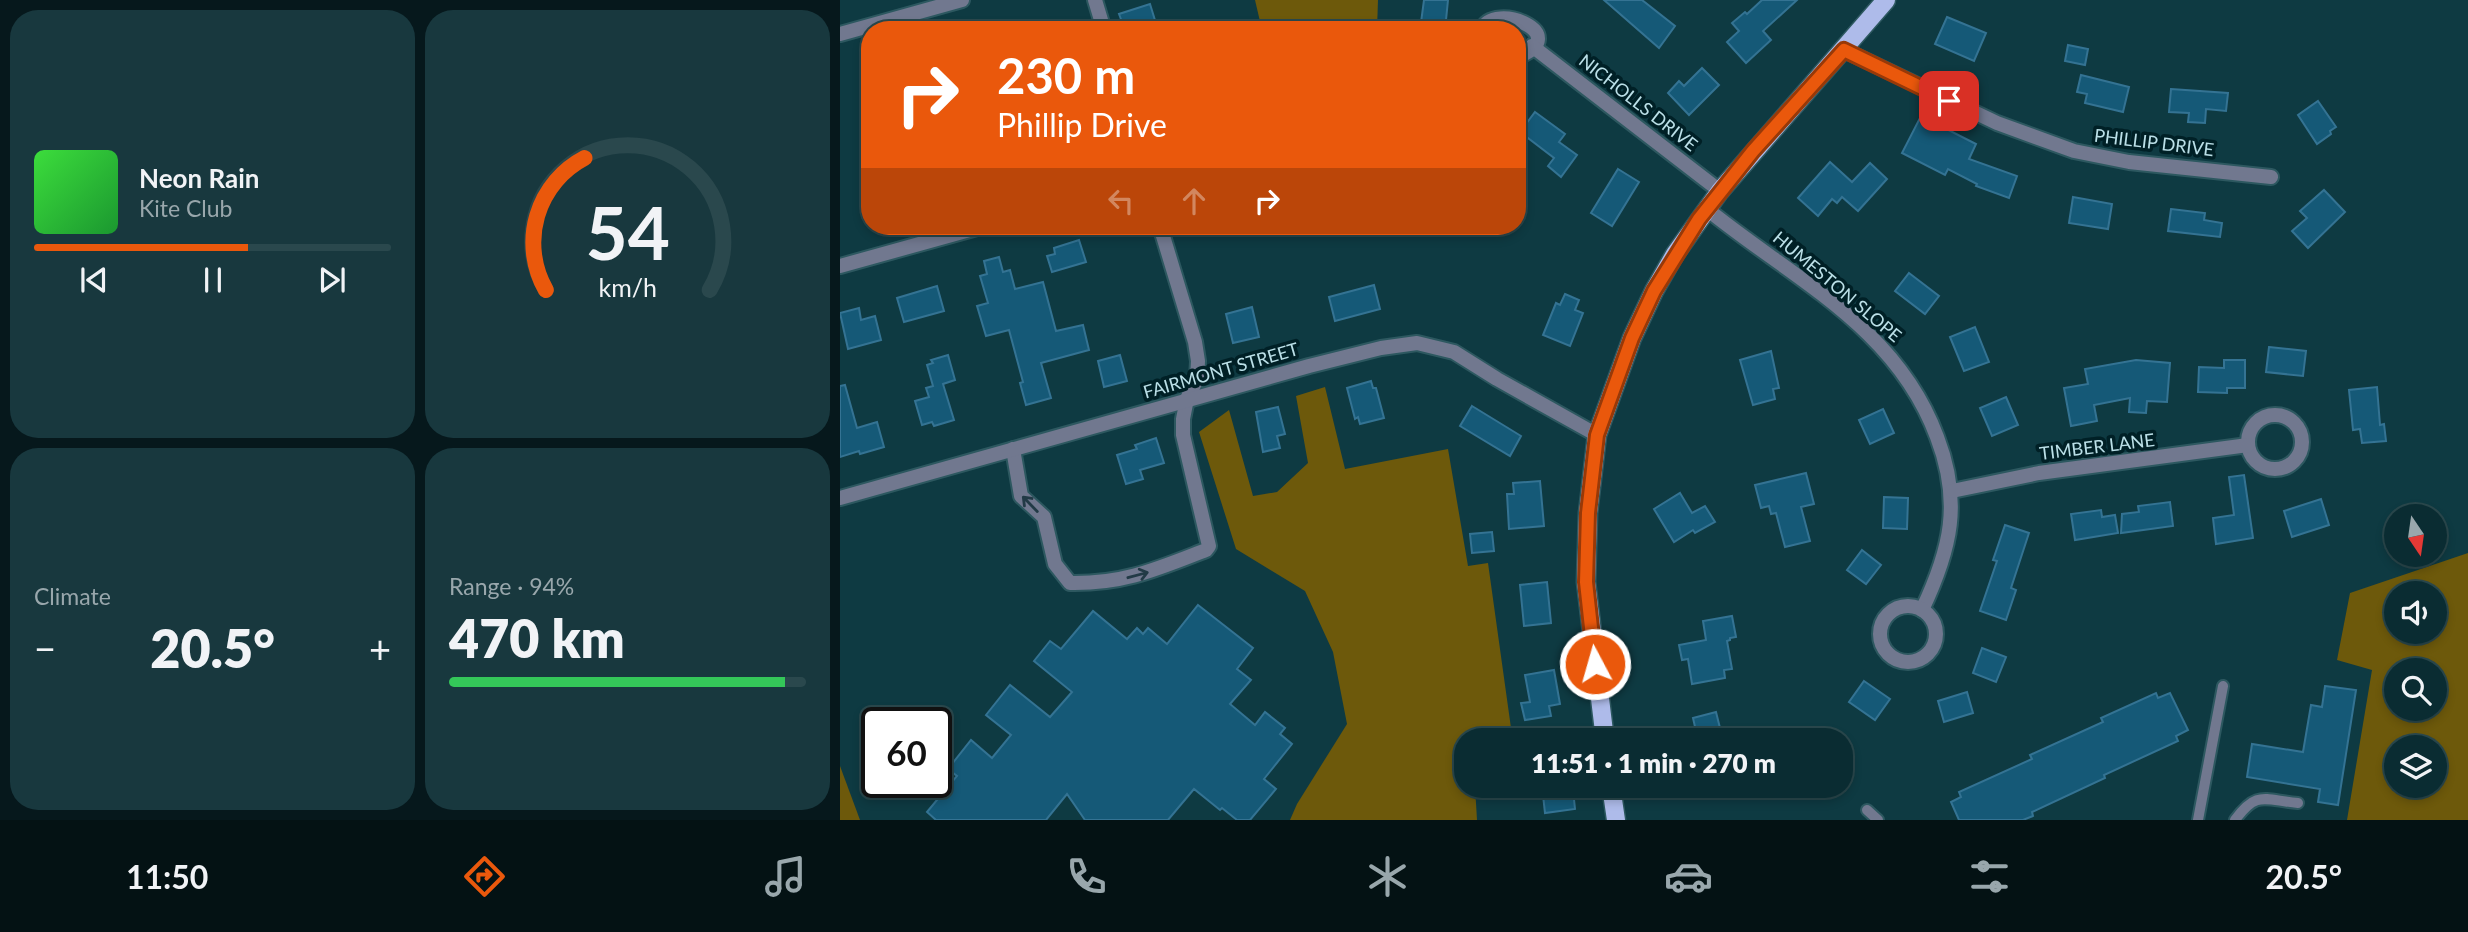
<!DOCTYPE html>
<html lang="en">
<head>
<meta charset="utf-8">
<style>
  body { margin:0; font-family:Lato,sans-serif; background:#18383e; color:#f1f3f6; height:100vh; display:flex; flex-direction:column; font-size:26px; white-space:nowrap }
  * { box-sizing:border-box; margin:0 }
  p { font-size:23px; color:#99a7ac }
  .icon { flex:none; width:38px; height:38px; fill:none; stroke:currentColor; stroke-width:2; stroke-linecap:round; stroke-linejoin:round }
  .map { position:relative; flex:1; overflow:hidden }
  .sheet { display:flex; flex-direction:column; gap:10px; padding:10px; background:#06181c; width:840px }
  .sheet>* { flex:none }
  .top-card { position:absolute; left:21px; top:21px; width:665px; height:214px; border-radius:28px; box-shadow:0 4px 10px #0003,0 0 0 2px #2a484d; background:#ea580c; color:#fff; overflow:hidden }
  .needle { width:46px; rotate:167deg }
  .fabs { position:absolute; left:1544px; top:504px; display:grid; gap:14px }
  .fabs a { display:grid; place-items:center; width:63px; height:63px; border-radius:50%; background:#0a2c32; box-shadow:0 4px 10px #0003,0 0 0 2px #2a484d; font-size:35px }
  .speed { position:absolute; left:21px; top:707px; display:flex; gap:14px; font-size:35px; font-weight:700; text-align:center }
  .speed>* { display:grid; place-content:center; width:91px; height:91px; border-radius:50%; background:#0a2c32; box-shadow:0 4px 10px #0003,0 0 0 2px #2a484d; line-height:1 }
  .speed .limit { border:4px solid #111; border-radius:10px; background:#fff; color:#111 }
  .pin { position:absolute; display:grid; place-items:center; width:60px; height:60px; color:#fff; margin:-30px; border-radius:14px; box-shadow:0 4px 10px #0006 }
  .me { position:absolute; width:77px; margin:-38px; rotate:354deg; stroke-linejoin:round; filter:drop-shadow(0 0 5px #0008) }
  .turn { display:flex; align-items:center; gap:24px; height:147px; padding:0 21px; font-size:32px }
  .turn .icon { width:91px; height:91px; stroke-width:2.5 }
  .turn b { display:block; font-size:49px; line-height:60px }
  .lanes { display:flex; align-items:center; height:66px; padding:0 21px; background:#0003; justify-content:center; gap:35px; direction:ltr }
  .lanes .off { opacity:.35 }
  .big { font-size:52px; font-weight:800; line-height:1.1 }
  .sheet .widget { flex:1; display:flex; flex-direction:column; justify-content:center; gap:10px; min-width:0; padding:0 24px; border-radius:28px; background:#18383e }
  .sheet .dial { align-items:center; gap:0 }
  .dial svg { height:182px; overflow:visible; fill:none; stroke:#2a484d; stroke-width:7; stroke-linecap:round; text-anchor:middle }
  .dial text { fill:#f1f3f6; stroke:none }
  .song { display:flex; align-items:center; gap:21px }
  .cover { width:84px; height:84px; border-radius:10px; background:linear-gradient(135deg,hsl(120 70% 55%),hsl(130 70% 35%)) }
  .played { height:7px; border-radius:4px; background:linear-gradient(90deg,#ea580c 60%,#2a484d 60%) }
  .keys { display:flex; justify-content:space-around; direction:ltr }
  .heat { display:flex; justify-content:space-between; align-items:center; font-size:38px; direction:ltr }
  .charge { height:10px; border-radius:5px; background:linear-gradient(90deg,#34c759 94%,#2a484d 0) }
  .sheet .tiles { flex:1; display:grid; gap:10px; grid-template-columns:repeat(2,1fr) }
  .trip { position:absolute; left:614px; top:728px; width:399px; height:70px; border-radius:28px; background:#0a2c32; box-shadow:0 4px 10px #0003,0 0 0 2px #2a484d; font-weight:800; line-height:70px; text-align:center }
  .tabs { display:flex; height:112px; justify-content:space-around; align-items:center; background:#041214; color:#99a7ac }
  .tabs .icon { width:49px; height:49px }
  .tabs .active { color:#ea580c }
  .tabs b { font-size:32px; color:#f1f3f6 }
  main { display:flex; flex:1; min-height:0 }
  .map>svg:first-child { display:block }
  .forest { fill:#6d590b; fill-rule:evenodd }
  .building { fill:#155977; stroke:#347393; stroke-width:2 }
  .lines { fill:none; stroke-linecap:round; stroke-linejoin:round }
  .service-casing { stroke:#2d5860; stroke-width:14 }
  .minor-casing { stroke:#2d5860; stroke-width:18 }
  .primary-casing { stroke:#2d5860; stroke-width:21 }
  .service { stroke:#71788f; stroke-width:10 }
  .minor { stroke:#71788f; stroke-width:14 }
  .primary { stroke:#aebbea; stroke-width:18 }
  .oneway { stroke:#223a46 }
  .route-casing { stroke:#983908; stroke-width:18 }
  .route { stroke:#ea580c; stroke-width:12 }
  .labels { text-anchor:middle; stroke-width:7; stroke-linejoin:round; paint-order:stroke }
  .street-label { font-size:18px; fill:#bbe0e8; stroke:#002026 }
</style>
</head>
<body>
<main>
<section class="sheet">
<div class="tiles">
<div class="widget">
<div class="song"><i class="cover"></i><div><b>Neon Rain</b><p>Kite Club</p></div></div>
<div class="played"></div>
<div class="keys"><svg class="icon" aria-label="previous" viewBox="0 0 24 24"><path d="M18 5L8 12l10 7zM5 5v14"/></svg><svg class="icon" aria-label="pause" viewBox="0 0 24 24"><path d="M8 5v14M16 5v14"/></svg><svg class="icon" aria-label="next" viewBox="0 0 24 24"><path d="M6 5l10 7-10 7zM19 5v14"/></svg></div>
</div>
<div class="widget dial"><svg viewBox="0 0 100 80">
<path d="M14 69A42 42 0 1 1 86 69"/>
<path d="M14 69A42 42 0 0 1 31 11" stroke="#ea580c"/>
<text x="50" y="56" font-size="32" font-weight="700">54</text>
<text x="50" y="72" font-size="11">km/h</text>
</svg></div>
<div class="widget"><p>Climate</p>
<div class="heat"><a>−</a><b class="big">20.5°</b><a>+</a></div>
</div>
<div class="widget"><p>Range · 94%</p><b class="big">470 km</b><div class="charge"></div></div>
</div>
</section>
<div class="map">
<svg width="1628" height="820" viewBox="0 0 1628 820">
  <rect width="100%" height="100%" fill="#0e3a42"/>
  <g class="forest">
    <path d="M415,0H538L537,30H422Z"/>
    <path d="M485,387L505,469L608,449L628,566L648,563L671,728L679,740H626V786H635L637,820H450L457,804L507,724L493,652L465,591L396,549L359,432L389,410L413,496L437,492L468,463L456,396Z"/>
    <path d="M1628,553V820H1507L1532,670L1497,660L1510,593ZM1556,593H1594V632H1556ZM1556,670H1594V709H1556ZM1556,747H1594V786H1556Z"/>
    <path d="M0,766L20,820H0Z"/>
  </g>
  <g class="building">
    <path d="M584,0H608L605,30H580Z"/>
    <path d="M764,0H802L835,26L819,48Z"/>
    <path d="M922,0H957L923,31L931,40L906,63L887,42L899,31L892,23L905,12L907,14Z"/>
    <path d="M310,4L318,30H285L279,14Z"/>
    <path d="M1107,17L1146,33L1134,61L1095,44Z"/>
    <path d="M1228,45L1248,49L1245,65L1225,61Z"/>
    <path d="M862,68L879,85L849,115L828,93L839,81L844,86Z"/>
    <path d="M1241,75L1289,87L1283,112L1245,103L1247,94L1237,92Z"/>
    <path d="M1331,89L1388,93L1386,111L1366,109L1365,123L1348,122L1349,113L1329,112Z"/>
    <path d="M1478,101L1496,127L1490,131L1491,134L1477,144L1458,115Z"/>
    <path d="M695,112L725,134L719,142L737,155L721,177L708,166L714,158L680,132Z"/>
    <path d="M1081,116L1136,144L1129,159L1177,176L1169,198L1136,186L1137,184L1108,169L1105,175L1062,153Z"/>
    <path d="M990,162L1012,182L1030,163L1047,179L1018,211L1002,197L997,203L992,199L978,216L958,198Z"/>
    <path d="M778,169L799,182L772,226L751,213Z"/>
    <path d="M1484,190L1505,212L1468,248L1452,231L1467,218L1460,211Z"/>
    <path d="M1233,197L1272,204L1268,229L1229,223Z"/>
    <path d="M1331,209L1365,213L1364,220L1382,223L1380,237L1328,231Z"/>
    <path d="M239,240L246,262L212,272L207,256L215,254L214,248Z"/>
    <path d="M159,257L163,272L170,270L175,289L203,282L216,331L243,325L249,350L201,363L211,398L186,405L180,383L183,382L169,330L146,336L137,306L148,303L140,276L147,274L144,261Z"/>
    <path d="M1069,273L1099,296L1085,314L1055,291Z"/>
    <path d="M534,285L540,309L495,321L489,297Z"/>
    <path d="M97,286L104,311L64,322L57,298Z"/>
    <path d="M725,294L739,300L735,310L743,313L730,346L703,335L716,303L720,305Z"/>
    <path d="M412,307L419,337L393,343L386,314Z"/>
    <path d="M19,308L21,320L35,316L41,340L8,349L0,313Z"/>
    <path d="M1135,327L1149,362L1124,371L1110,337Z"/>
    <path d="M1429,347L1466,351L1463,376L1426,372Z"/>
    <path d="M931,351L939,388L933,389L935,399L913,405L900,360Z"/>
    <path d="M108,355L115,380L103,384L114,420L94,426L92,422L82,425L75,401L89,397L86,388L93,386L87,365L93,363L91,360Z"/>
    <path d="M280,355L287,381L264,387L258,361Z"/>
    <path d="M1296,360L1330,363L1327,402L1307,401L1306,413L1289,412L1290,398L1254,405L1257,421L1231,426L1224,388L1248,384L1245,369Z"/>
    <path d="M1384,360H1405V388H1387V393L1358,392L1359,367L1384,368Z"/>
    <path d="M531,381L533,388H536L544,418L520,424L518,417L515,419L507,388Z"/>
    <path d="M5,385L17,428L37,422L44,447L20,454L19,451L0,457V386Z"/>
    <path d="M1537,387L1540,425L1544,424L1546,441L1522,443L1520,429L1513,430L1509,390Z"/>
    <path d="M1166,397L1178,425L1152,436L1140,408Z"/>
    <path d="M632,406L681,436L670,456L620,426Z"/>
    <path d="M438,407L445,434L437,436L440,448L423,452L416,412Z"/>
    <path d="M1043,409L1054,433L1030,444L1019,420Z"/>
    <path d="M316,438L324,463L300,470L303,479L286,484L277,455L297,449L295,445Z"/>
    <path d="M966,473L974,504L961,507L970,541L945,547L936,513L931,514L929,506L921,508L915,485Z"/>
    <path d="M1404,475L1413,538L1376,544L1373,518L1394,515L1389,477Z"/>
    <path d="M700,481L704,526L669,529L667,494H674L673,483Z"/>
    <path d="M840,493L852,513L865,506L875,522L855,533L853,530L834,542L814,509Z"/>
    <path d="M1044,497L1068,498L1067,529L1043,528Z"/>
    <path d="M1481,499L1489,525L1452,537L1444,511Z"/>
    <path d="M1330,502L1333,526L1281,533L1282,514L1299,512L1298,506Z"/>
    <path d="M1261,510L1262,517L1275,515L1278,533L1235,540L1231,514Z"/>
    <path d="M1165,525L1189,533L1171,588L1176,590L1166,620L1140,611L1157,561L1153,560Z"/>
    <path d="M652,532L654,551L632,553L630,534Z"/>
    <path d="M1022,550L1041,565L1026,584L1007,570Z"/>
    <path d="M707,582L711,623L684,626L680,585Z"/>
    <path d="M358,605L413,648L397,669L411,680L390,704L415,725L425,712L445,728L440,734L452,744L424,779L436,789L410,820H397L382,808L380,810L354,789L328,820H245L227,794L206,820H96L87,812L117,776L108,769L131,740L152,758L171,735L146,715L170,685L210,717L232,692L194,661L210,641L221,649L253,611L287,639L297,628L303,634L308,628L327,644Z"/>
    <path d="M892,616L896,637L890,638V640L887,641L892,669L884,670L885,678L852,684L848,659L842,660L839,645L866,640L863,621Z"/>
    <path d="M1142,648L1166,657L1156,682L1133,673Z"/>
    <path d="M714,670L720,704L709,706L711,716L685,720L681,703L690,702L685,675Z"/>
    <path d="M1024,681L1050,699L1035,720L1009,702Z"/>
    <path d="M1485,686L1516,690L1498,805L1478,802L1480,789L1407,777L1412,744L1463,752L1471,705L1482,707Z"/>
    <path d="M1127,692L1133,713L1104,722L1098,701Z"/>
    <path d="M1316,693L1318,698L1330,693L1348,730L1336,736L1338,741L1264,775L1265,778L1192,812L1193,816L1183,820H1119L1111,802L1121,797L1119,792L1192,759L1190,755L1263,722L1261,718Z"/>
    <path d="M876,712L882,736L858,740L853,718Z"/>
    <path d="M702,786H727V790H733L735,809L705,813Z"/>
  </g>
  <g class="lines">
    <g class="service-casing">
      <g id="service">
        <path d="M1027,810L1038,820"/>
        <path d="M1358,820L1383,686"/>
        <path d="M1395,820C1417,790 1424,800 1458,803"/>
      </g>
    </g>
    <g class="minor-casing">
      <g id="minor">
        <path d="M255,0L264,30"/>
        <path d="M642,30C653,0 736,35 677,57"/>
        <path d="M0,34L122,0"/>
        <path d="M692,46L880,191"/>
        <path d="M1004,50L1157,123L1234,151L1289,162L1431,177"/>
        <path d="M867,209C953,279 1056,326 1097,437C1122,502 1111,549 1082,610"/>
        <path d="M0,266L144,226"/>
        <circle cx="1435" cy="442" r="27"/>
        <path d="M173,449L181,496L204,517L215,564L230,583C284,584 317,569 366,550L369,546L343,435V419L347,399L357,379L358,361L355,342L320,226"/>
        <path d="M1112,491L1199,473L1408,445"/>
        <path d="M0,498L469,366L541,348L577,343L614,352L657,379L757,435"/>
        <circle cx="1068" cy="634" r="28"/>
      </g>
    </g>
    <g class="primary-casing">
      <g id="primary">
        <path d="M765,740L746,582L748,513L757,435L792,338L814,291L835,254L880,191L1046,0"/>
        <path d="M771,786L776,820"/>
      </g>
    </g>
    <use href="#service" class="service"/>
    <use href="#minor" class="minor"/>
    <use href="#primary" class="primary"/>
  </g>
  <defs><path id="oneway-shaft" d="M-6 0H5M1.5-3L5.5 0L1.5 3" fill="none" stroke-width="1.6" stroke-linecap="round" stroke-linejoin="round" transform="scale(1.75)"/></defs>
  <g class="oneway">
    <use href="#oneway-shaft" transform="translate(190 504) rotate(-134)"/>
    <use href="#oneway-shaft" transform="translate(298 575) rotate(-15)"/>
  </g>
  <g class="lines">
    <g class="route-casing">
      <path id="route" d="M755,664L746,582L748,513L757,435L792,338L814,291L859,219L913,151L1004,50L1109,101"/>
    </g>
    <use href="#route" class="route"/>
  </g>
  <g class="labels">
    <g class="street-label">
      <text transform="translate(798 103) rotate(38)" y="6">NICHOLLS DRIVE</text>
      <text transform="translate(1314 143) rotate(7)" y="6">PHILLIP DRIVE</text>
      <text transform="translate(997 287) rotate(40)" y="6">HUMESTON SLOPE</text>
      <text transform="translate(381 371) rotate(-16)" y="6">FAIRMONT STREET</text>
      <text transform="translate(1257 447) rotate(-7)" y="6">TIMBER LANE</text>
    </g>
  </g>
</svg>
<div class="fabs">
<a><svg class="needle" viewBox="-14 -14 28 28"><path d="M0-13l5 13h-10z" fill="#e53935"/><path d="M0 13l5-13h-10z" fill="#99a7ac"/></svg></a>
<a><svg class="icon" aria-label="sound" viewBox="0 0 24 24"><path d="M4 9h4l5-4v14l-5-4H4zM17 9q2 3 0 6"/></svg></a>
<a><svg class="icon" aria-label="search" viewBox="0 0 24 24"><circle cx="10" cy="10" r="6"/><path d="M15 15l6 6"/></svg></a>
<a><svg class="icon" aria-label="layers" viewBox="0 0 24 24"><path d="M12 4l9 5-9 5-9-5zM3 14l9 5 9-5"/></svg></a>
</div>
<div class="speed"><div class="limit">60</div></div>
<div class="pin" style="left:1109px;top:101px;background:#d93025"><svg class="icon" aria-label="arrive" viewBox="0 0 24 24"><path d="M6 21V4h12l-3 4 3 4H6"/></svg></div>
<svg class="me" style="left:755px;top:664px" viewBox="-20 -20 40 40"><circle r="17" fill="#ea580c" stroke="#fff" stroke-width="3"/><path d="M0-11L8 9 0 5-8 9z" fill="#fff"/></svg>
<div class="trip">11:51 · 1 min · 270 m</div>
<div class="top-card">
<div class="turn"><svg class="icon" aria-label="right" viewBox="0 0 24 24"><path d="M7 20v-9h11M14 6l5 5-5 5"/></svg><div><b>230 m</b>Phillip Drive</div></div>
<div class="lanes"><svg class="icon off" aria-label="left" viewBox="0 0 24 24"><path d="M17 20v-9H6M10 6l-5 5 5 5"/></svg><svg class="icon off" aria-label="ahead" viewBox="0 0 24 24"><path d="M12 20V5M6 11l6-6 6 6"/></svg><svg class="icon" aria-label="right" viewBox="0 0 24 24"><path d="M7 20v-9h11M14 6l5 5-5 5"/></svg></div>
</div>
</div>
</main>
<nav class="tabs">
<b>11:50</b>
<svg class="icon active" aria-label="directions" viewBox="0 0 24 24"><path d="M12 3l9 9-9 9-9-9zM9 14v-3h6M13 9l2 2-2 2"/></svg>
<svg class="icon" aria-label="music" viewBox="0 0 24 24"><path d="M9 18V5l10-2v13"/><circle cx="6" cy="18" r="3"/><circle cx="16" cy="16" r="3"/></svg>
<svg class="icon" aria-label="phone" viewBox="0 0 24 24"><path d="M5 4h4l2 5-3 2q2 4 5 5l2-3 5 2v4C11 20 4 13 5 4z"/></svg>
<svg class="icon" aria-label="climate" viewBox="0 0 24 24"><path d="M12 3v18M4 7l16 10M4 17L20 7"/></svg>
<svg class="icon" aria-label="car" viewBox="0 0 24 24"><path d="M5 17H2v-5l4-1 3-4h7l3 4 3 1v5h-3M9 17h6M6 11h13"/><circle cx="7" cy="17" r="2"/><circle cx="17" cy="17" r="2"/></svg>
<svg class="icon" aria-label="filters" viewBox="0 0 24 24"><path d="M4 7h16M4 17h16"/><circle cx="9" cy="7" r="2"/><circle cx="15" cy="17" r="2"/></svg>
<b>20.5°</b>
</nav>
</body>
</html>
